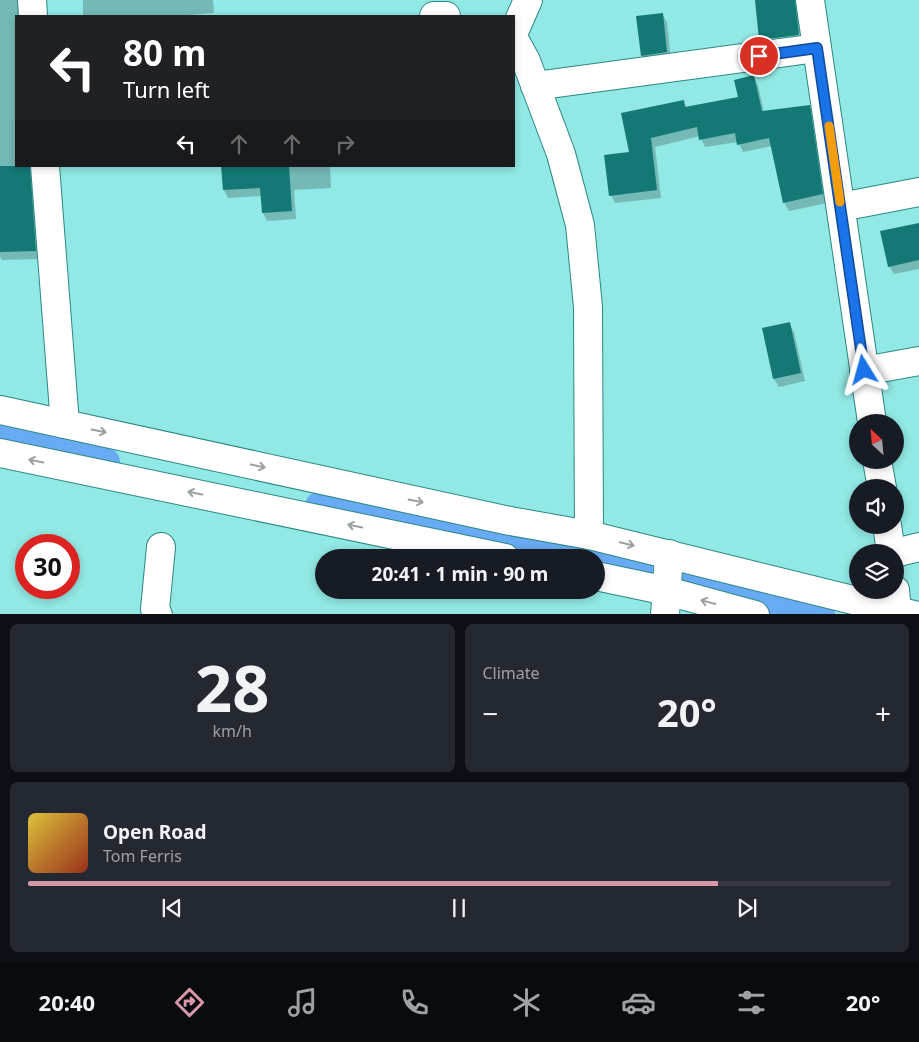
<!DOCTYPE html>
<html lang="en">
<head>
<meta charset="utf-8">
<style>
  body { margin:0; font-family:"Noto Sans",sans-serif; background:#242831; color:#f1f3f6; height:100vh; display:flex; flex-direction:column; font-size:19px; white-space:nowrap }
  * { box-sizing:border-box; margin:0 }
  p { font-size:16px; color:#9ea1a6 }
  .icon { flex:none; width:28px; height:28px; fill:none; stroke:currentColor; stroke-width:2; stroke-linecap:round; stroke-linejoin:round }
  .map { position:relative; height:614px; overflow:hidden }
  .drawer { display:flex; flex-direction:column; gap:10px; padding:10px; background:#0d0f14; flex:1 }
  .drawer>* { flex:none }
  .hud { position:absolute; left:15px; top:15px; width:500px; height:152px; border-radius:0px; box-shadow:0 2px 8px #0003; background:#202124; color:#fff; overflow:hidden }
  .needle { width:32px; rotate:334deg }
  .tools { position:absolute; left:849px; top:414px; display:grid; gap:10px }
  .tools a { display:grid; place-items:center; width:55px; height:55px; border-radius:50%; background:#171b24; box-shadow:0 2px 8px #0003; font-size:25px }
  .speed { position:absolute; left:15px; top:534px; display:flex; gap:10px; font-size:25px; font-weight:700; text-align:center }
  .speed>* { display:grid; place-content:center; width:65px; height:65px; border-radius:50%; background:#171b24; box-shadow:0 2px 8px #0003; line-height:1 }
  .speed .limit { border:8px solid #d22; background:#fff; color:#111 }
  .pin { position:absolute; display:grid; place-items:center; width:42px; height:42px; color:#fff; margin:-21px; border:2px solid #fff; border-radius:50%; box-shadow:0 1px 5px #0007 }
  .me { position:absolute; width:55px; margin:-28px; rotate:352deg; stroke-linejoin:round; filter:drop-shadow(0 0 4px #0008) }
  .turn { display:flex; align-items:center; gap:18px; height:105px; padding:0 25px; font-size:22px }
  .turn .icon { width:65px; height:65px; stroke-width:2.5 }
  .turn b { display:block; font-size:35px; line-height:42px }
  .lanes { display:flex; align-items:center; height:48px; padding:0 25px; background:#0003; justify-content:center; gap:25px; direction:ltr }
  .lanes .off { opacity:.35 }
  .big { font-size:38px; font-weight:700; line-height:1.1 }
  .drawer .widget { flex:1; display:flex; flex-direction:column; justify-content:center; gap:8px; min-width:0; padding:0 18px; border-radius:8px; background:#242831 }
  .drawer .dial { align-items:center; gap:0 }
  .dial b { font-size:65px; line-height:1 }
  .song { display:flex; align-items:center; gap:15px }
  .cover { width:60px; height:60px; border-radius:8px; background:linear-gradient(135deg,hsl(50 70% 55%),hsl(10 70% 35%)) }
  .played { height:5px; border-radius:2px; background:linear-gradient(90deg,#d898aa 80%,#363941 80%) }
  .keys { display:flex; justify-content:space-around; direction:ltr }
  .heat { display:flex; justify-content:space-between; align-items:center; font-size:28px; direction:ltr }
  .drawer .tiles { flex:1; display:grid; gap:10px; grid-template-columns:1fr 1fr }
  .widget:last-child { grid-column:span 2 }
  .trip { position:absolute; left:315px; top:549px; width:290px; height:50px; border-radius:25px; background:#171b24; box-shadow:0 2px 8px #0003; font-weight:700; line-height:50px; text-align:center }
  .tabs { display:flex; height:80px; justify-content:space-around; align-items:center; background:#090b0e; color:#9ea1a6 }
  .tabs .icon { width:35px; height:35px }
  .tabs .current { color:#d898aa }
  .tabs b { font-size:22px; color:#f1f3f6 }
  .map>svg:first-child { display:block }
  .shadow { fill:#0003 }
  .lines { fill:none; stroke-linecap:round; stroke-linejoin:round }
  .canal { stroke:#68aaf3; stroke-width:28 }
  .building { fill:#147875 }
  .minor-casing { stroke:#2c8885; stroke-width:30 }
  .major-casing { stroke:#2c8885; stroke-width:30 }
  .minor { stroke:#fff; stroke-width:28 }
  .major { stroke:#fff; stroke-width:28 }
  .oneway { stroke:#99a1a1 }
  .route-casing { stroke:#114b97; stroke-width:12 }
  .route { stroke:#1a73e8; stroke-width:9 }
  .slow { stroke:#f59e0b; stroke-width:9 }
</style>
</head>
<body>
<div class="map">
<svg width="919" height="615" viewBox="0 0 919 615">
  <rect width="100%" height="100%" fill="#91e8e4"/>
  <g class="shadow">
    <path d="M0,0H24L21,16H16V166H36L40,259L2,260L0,257Z"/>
    <path d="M83,0H213L214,13L176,16H83Z"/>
    <path d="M755,0H802V33L762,38V41L802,36L803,43L765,48L760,40Z"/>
    <path d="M662,14L667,22L671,60L647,64L642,56Z"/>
    <path d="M754,77L758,85L764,112L809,106L814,114L827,203L789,211L784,202L772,146L743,152L738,142L705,147L700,136L655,147L661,198L615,203L611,195L630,153L683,101L687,108L740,98Z"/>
    <path d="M222,166H330L331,188L294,190L296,219L267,221L263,213L262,196L228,198L224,190Z"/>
    <path d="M919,224V269L894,274L889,266Z"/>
    <path d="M789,324L794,332L805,381L779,387L774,379Z"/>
  </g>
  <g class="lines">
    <g class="canal">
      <path d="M0,437L106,462"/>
      <path d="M319,506L577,558"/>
      <path d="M596,561L682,578L821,615"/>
    </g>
  </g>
  <g class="building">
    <path d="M755,0H795L799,35L759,40Z"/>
    <path d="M663,13L667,52L641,56L636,16Z"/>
    <path d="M754,75L762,111L810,105L823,194L783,203L769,138L737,145L735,133L699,140L697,127L651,138L657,190L609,196L604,155L629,152L621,113L684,100L685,107L738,97L734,80Z"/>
    <path d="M0,166H30L36,251L0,252Z"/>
    <path d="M221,166H289L292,211L262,213L260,188L223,190Z"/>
    <path d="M919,223V260L888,267L880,231Z"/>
    <path d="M790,322L801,373L773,379L762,328Z"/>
  </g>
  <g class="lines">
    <g class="minor-casing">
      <g id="minor">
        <path d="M32,0L33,16"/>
        <path d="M810,0L872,422"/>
        <path d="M434,16H446"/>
        <path d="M514,32L528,0"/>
        <path d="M514,39L526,61L561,154L580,225L588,307L589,535"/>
        <path d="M535,86L817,48"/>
        <path d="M45,166L65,424"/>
        <path d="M841,207L919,192"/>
        <path d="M864,371L919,361"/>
        <path d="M877,460L882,488"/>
        <path d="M887,525L891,552"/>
        <path d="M895,553L919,547"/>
        <path d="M895,590L897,610"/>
        <path d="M158,615L155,609L161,547"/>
        <path d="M665,615L669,554"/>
      </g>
    </g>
    <g class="major-casing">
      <g id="major">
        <path d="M0,410L510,521L589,535L914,615"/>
        <path d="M0,453L505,558"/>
        <path d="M596,576L667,591L755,615"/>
      </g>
    </g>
    <use href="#minor" class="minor"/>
    <use href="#major" class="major"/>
  </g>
  <defs><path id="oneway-shaft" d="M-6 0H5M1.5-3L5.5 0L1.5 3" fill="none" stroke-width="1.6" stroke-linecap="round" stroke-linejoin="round" transform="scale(1.25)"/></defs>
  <g class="oneway">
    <use href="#oneway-shaft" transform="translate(99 431) rotate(12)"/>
    <use href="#oneway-shaft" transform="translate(36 461) rotate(-168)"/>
    <use href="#oneway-shaft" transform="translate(258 466) rotate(12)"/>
    <use href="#oneway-shaft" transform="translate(195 493) rotate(-168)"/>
    <use href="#oneway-shaft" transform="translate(416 501) rotate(12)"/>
    <use href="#oneway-shaft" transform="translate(355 526) rotate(-168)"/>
    <use href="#oneway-shaft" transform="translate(627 544) rotate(14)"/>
    <use href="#oneway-shaft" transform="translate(708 602) rotate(-165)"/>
  </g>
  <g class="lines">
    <g class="route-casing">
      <path id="route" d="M759,56L817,48L864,370"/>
    </g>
    <use href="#route" class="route"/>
    <path class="slow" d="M829,126L840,202"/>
  </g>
</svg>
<div class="tools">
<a><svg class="needle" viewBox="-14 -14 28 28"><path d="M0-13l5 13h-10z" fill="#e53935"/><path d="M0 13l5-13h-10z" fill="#9ea1a6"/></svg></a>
<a><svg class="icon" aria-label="sound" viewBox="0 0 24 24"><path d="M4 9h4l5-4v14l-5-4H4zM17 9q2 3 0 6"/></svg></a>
<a><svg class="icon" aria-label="layers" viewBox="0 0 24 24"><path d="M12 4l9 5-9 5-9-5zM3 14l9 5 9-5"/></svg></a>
</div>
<div class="speed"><div class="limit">30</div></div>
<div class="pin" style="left:759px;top:56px;background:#d93025"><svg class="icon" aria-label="arrive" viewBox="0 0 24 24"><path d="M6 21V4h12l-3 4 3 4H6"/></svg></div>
<svg class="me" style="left:864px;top:370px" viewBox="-20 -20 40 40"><path d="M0-17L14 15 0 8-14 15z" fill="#1a73e8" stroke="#fff" stroke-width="4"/></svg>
<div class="trip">20:41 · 1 min · 90 m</div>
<div class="hud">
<div class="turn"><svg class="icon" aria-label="left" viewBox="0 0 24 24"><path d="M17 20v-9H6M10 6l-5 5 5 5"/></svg><div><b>80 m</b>Turn left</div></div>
<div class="lanes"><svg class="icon" aria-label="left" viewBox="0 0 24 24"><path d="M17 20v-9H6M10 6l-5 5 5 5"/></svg><svg class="icon off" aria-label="ahead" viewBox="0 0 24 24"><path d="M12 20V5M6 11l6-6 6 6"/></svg><svg class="icon off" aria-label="ahead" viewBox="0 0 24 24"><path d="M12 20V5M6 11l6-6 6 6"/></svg><svg class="icon off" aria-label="right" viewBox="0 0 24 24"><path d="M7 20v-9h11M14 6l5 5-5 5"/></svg></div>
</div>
</div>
<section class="drawer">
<div class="tiles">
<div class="widget dial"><b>28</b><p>km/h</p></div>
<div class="widget"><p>Climate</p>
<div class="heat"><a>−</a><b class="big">20°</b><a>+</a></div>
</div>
<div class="widget">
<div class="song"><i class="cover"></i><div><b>Open Road</b><p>Tom Ferris</p></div></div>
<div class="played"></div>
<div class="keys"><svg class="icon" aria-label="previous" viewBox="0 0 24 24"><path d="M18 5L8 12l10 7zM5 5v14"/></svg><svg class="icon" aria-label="pause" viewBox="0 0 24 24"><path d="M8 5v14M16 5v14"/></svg><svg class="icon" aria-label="next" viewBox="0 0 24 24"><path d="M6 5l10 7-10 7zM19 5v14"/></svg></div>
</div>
</div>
</section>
<nav class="tabs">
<b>20:40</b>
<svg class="icon current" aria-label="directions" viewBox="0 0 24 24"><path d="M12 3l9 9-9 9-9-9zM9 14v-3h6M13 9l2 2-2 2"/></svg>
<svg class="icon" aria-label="music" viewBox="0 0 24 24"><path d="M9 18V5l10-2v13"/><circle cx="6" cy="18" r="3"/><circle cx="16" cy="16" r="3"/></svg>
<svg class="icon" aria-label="phone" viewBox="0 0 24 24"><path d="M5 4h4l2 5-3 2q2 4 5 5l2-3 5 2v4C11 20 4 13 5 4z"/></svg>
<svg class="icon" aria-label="climate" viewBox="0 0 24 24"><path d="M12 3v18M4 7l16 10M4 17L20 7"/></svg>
<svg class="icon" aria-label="car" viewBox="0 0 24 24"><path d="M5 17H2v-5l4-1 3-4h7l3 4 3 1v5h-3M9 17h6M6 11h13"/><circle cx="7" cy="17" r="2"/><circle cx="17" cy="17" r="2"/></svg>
<svg class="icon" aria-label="filters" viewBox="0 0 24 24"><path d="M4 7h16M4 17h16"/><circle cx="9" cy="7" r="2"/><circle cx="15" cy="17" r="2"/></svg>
<b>20°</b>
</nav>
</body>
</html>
